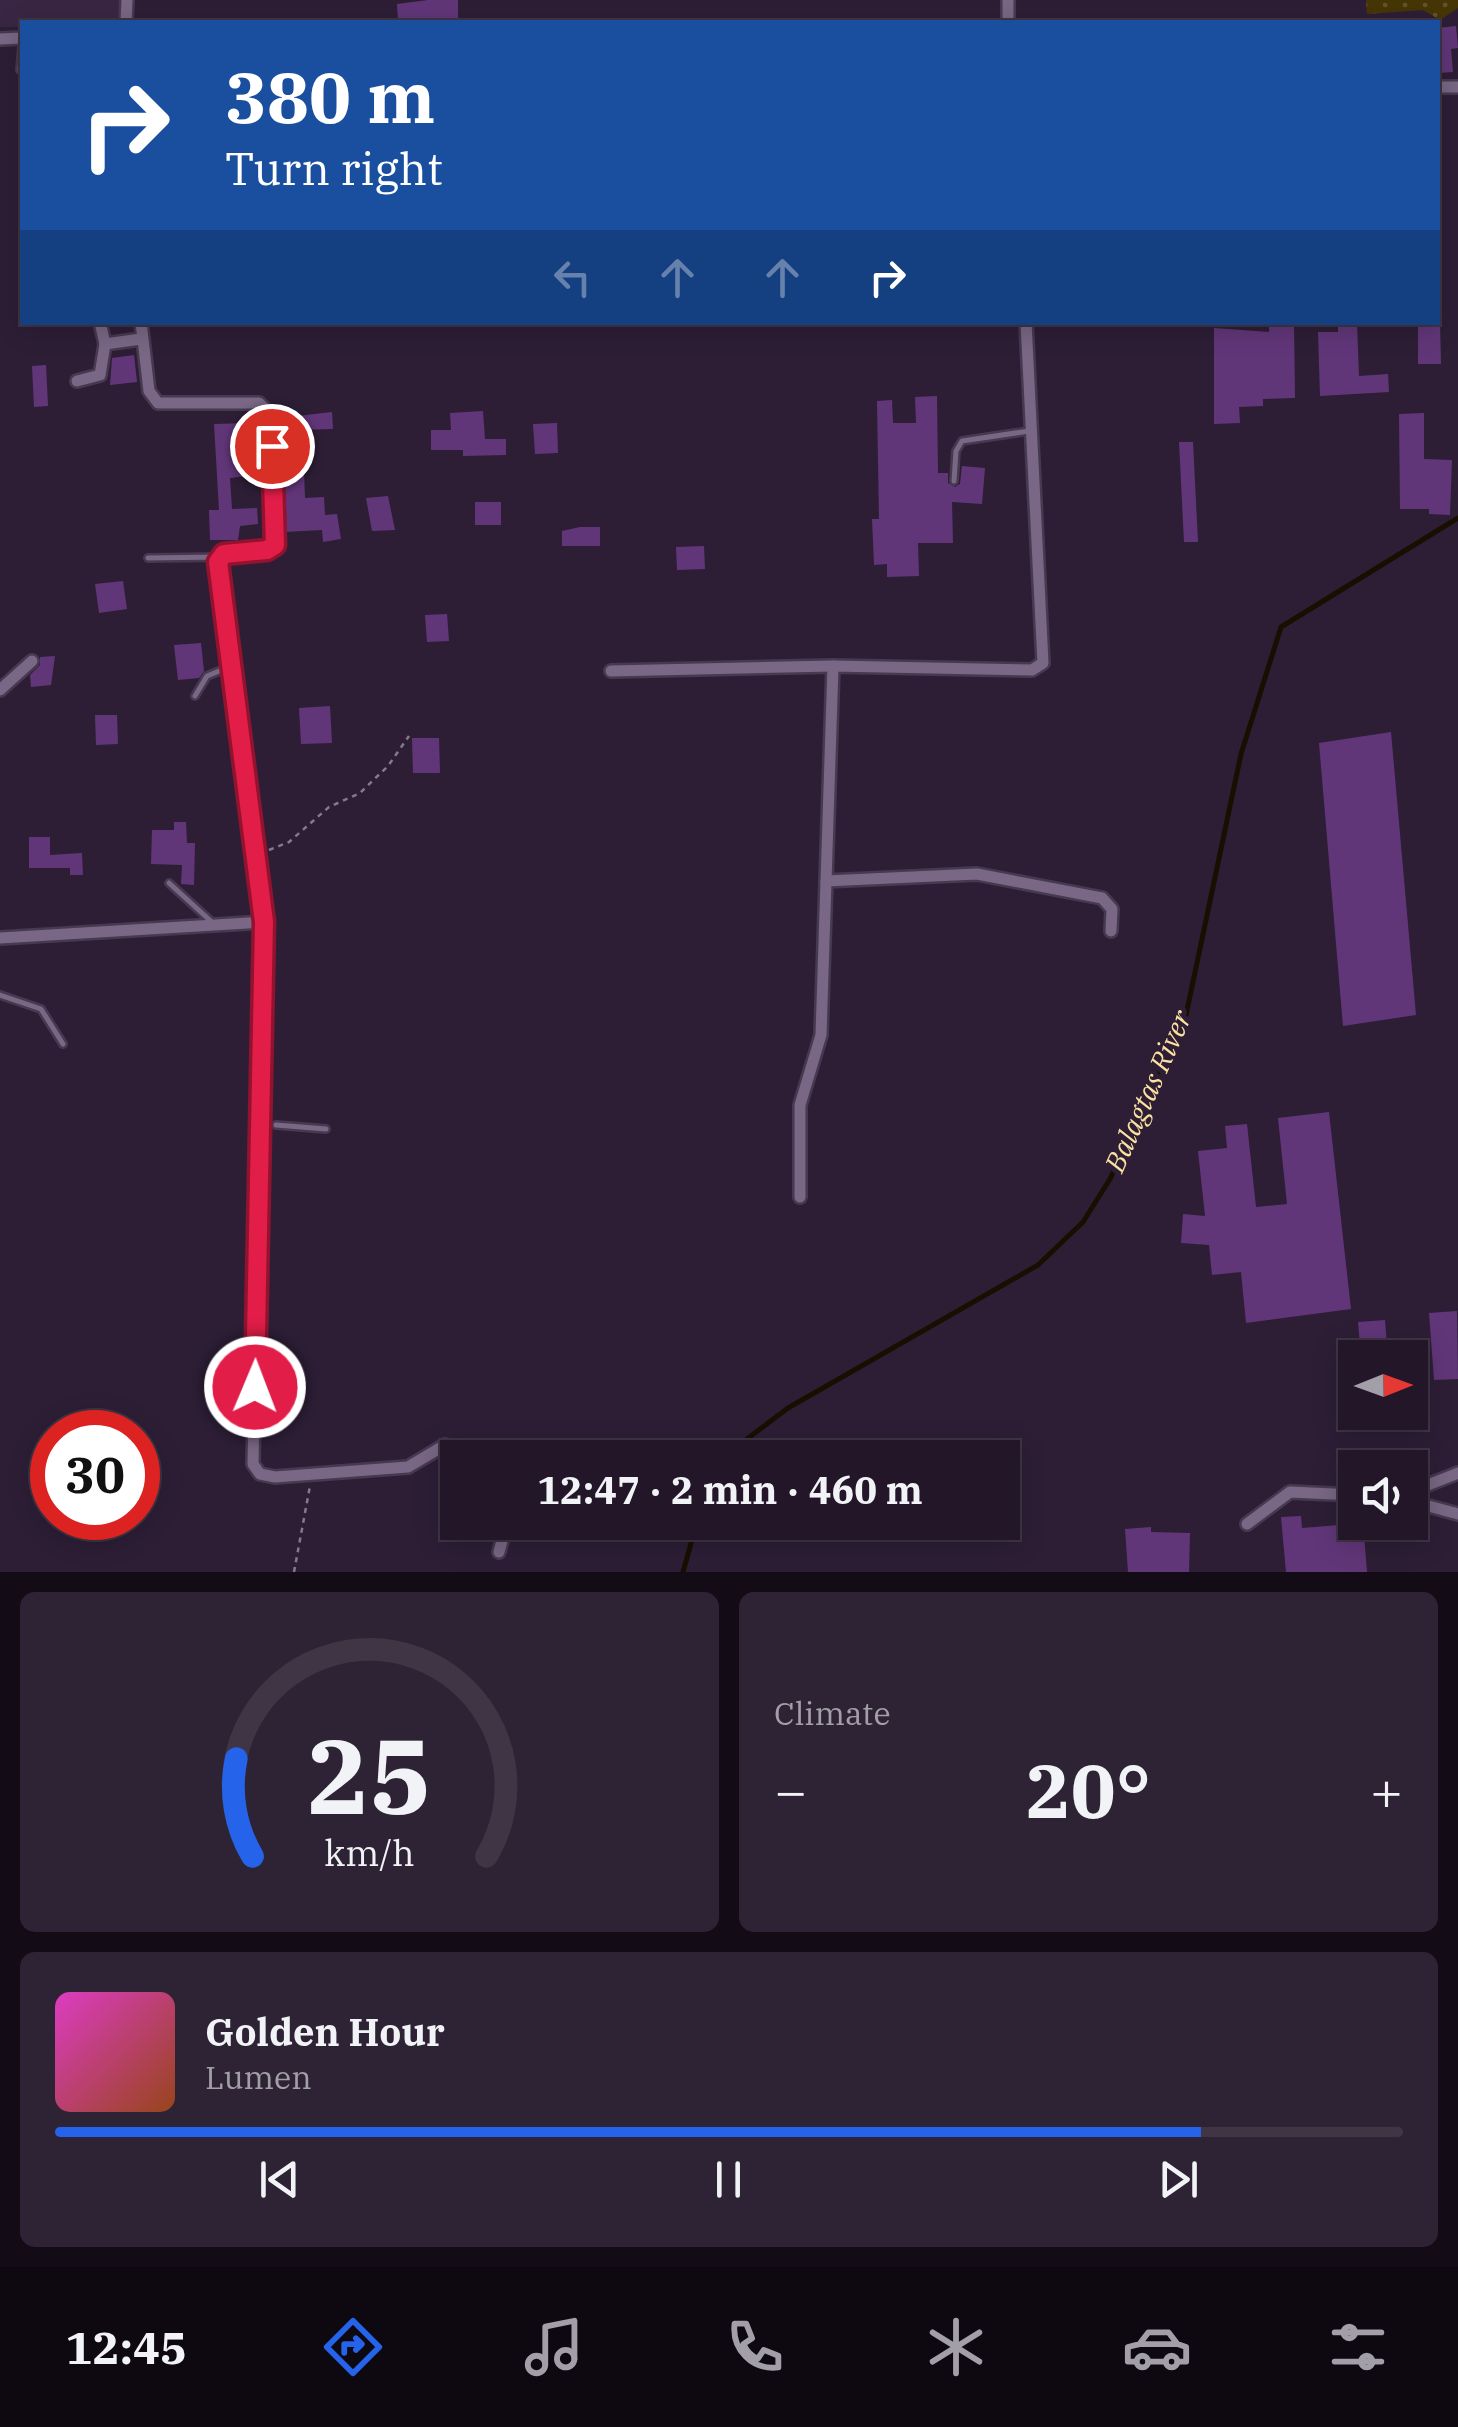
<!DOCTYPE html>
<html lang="en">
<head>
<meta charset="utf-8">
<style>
  body { margin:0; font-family:"IBM Plex Serif",serif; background:#2e2334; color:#f1f3f6; height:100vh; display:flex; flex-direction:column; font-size:38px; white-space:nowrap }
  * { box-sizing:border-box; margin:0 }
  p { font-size:32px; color:#a29fa8 }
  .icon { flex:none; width:55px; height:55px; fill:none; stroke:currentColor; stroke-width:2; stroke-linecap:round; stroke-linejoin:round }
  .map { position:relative; height:1572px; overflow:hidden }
  .details { display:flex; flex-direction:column; gap:20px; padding:20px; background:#130c16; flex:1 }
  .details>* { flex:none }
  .top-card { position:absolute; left:20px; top:20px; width:1420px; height:305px; border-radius:0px; box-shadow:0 5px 25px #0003,0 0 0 2px #3f3545; background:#1a4fa0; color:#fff; overflow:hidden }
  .needle { width:65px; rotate:89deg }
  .fabs { position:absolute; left:1338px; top:1340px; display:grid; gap:20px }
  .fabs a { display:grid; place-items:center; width:90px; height:90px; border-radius:0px; background:#221628; box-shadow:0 5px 25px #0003,0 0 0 2px #3f3545; font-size:50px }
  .speed { position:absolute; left:30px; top:1410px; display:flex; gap:20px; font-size:50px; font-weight:700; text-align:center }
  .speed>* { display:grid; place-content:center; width:130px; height:130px; border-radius:50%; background:#221628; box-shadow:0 5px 25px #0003,0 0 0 2px #3f3545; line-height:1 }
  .speed .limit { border:15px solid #d22; background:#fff; color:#111 }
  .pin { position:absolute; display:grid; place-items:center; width:85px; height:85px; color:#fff; margin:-42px; border:5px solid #fff; border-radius:50%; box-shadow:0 2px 10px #0007 }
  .me { position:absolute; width:110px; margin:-55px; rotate:1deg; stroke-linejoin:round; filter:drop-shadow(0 0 8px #0008) }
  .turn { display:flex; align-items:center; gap:35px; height:210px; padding:0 40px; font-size:45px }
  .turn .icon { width:130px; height:130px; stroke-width:2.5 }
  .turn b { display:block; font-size:70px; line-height:85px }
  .lanes { display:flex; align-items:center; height:95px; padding:0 40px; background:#0003; justify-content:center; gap:50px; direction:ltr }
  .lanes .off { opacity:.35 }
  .big { font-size:75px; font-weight:700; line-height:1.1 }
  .details .tile { flex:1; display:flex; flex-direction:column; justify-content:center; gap:15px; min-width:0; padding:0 35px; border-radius:15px; background:#2e2334 }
  .details .dial { align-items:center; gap:0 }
  .dial svg { height:260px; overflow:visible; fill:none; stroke:#3f3545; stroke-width:7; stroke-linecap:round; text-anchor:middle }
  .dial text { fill:#f1f3f6; stroke:none }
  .song { display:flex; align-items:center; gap:30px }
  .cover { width:120px; height:120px; border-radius:15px; background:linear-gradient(135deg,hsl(310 70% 55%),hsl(20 70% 35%)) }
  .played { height:10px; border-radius:5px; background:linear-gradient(90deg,#2563eb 85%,#3f3545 85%) }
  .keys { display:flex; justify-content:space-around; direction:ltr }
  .heat { display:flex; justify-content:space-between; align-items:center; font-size:55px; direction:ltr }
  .details .tiles { flex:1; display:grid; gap:20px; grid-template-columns:1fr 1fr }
  .tile:last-child { grid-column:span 2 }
  .trip { position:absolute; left:440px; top:1440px; width:580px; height:100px; border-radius:0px; background:#221628; box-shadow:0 5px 25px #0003,0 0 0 2px #3f3545; font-weight:700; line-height:100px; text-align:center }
  .tab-bar { display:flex; height:160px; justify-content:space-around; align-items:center; background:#0e0910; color:#a29fa8 }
  .tab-bar .icon { width:70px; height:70px }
  .tab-bar .current { color:#2563eb }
  .tab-bar b { font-size:45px; color:#f1f3f6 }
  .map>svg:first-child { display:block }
  .built { fill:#392644 }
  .grass { fill:url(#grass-dots) }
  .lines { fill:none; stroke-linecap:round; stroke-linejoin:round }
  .stream { stroke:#190f00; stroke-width:5 }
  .building { fill:#613679 }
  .lane-casing { stroke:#473950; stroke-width:10 }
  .street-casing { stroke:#473950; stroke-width:16 }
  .path { stroke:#85798d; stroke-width:2.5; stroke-dasharray:5 5; stroke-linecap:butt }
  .lane { stroke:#796785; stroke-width:5 }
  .street { stroke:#796785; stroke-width:11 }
  .route-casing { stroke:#92132f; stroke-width:25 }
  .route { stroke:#e11d48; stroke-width:18 }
  .labels { text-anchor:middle; stroke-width:10; stroke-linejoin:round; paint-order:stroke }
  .water-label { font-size:28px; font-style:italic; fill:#fbe2a0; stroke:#2d1e36 }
</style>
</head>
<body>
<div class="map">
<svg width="1458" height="1572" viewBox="0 0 1458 1572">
  <defs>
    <pattern id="grass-dots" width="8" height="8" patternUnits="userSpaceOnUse" patternTransform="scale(2.5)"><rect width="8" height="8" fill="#463605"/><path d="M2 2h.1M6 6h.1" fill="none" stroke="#61532a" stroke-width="1.8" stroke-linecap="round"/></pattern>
  </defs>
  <rect width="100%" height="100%" fill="#2d1e36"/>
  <path class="built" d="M0,0H121V22H22V27H0Z"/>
  <path class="grass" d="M1366,0H1458V8L1440,20L1423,10L1367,14Z"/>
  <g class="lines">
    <g class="stream">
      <path d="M732,1458L743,1442L788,1408L1038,1265L1083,1222L1110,1179L1186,1015L1241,754L1281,627L1458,518"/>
      <path d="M683,1572L697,1522"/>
    </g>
  </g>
  <g class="building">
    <path d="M428,0H458V22H398L397,4Z"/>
    <path d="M1456,26L1458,48L1451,49L1453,72L1438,73V28Z"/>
    <path d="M1269,322H1294L1295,398L1263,399V406L1239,407L1240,423L1214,424V328L1269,332Z"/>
    <path d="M1418,322H1440L1441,364H1418Z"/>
    <path d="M1357,323L1359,376L1388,374L1389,392L1320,396L1318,332H1338V324Z"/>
    <path d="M134,355L137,382L110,385L112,358Z"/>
    <path d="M46,365L48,406L34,407L32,366Z"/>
    <path d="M937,396L938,473H948V483L955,487L960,484L962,466L985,468L982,504L952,502L953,543H918L919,576L887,577V564L874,565L872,519H879L877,401L892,400L893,423H916L915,397Z"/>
    <path d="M483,411L485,439H506V455L463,456V450H431V430H451L450,413Z"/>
    <path d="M332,412L333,429L297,430L298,443H291L290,472L304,471L305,498L324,497L325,515L337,514L341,539L323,542L322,530L284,532L280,418Z"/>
    <path d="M1424,413V459L1452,460L1450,515L1429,514V509H1400L1399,414Z"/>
    <path d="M247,423L249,452L263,450V474L230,478L232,509L257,508L258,524L240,526L238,540H210L209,510H219L214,424Z"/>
    <path d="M557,423L558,453L535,454L533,424Z"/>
    <path d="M1179,442H1193L1198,542H1184Z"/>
    <path d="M388,496L395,530L372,531L366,498Z"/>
    <rect x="475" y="502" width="26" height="23"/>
    <path d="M580,527H600V546H562V531Z"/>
    <path d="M704,546L705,569L677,570L676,547Z"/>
    <path d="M123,581L127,609L99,613L95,584Z"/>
    <path d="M447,614L449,641L427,642L425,615Z"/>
    <path d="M201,643L204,671L199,678L178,680L174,645Z"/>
    <path d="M55,656L51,685L31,687L30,675L40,665V657Z"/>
    <path d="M330,706L332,743L301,744L299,708Z"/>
    <path d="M95,715H117L118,744L96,745Z"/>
    <path d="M1391,732L1416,1015L1343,1026L1319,743Z"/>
    <path d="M412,738H439L440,773H413Z"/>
    <path d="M174,822H186L187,843H195L194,885L181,884L182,865L151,864L152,830H174Z"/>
    <path d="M29,837H50V855L82,853L83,875H70V868H29Z"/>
    <path d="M1329,1112L1351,1309L1246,1323L1241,1272L1212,1275L1209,1245L1181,1243L1183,1214L1205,1216L1198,1151L1227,1148L1225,1126L1247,1124L1256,1207L1287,1204L1278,1118Z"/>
    <path d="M1457,1311L1458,1379L1434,1380L1429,1313Z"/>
    <path d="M1385,1320L1388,1358H1361L1358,1322Z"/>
    <path d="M1301,1516L1302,1528L1363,1523L1367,1572H1286L1281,1517Z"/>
    <path d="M1151,1527V1532L1190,1533L1189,1572H1128L1125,1529Z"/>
  </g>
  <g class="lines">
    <g class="lane-casing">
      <g id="lane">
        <path d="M20,70L22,47"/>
        <path d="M954,481L956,451L962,441L1029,431"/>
        <path d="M148,558L220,557"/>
        <path d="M195,696L207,676L229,667"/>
        <path d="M169,883L214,924"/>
        <path d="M0,995L41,1009L63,1044"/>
        <path d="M276,1125L326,1129"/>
      </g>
    </g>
    <g class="street-casing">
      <g id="street">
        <path d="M1008,0V22"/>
        <path d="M126,22L127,0"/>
        <path d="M0,39L22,38"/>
        <path d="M1438,87H1458"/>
        <path d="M100,322L105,344L141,339"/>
        <path d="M141,322L149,391L158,403H259L271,415L275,545L267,550L224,554L218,563L264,922L253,1464L260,1474L275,1477L408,1467L445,1445L496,1458"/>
        <path d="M77,381L100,375L105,344"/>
        <path d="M611,671L833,666"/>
        <path d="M0,690L32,661"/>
        <path d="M826,881L977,874L1102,898L1112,909L1111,931"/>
        <path d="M0,938L264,922"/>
        <path d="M800,1197V1105L821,1035L833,666L1032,670L1043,663L1026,322"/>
        <path d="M1410,1492L1458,1473"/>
        <path d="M1410,1501L1458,1514"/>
        <path d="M1247,1524L1290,1492L1355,1495"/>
        <path d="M499,1552L507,1522"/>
      </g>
    </g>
    <g class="path">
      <path d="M269,850L289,842L329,807L360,793L388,766L409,736"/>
      <path d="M294,1572L310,1486"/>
    </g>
    <use href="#lane" class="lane"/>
    <use href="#street" class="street"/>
  </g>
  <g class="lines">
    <g class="route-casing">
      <path id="route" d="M255,1387L264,922L218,562L224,554L267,550L275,545L272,446"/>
    </g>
    <use href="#route" class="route"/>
  </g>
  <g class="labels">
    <g class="water-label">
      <text transform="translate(1148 1091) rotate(-66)" y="10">Balagtas River</text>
    </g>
  </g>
</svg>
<div class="fabs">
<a><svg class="needle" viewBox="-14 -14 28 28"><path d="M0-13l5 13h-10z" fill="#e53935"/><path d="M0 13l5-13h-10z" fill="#a29fa8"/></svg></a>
<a><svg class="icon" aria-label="sound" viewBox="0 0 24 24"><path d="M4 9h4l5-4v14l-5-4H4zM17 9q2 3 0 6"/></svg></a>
</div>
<div class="speed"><div class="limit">30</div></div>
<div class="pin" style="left:272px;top:446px;background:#d93025"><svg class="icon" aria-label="arrive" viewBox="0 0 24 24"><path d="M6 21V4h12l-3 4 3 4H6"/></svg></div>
<svg class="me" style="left:255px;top:1387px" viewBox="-20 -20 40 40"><circle r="17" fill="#e11d48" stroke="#fff" stroke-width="3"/><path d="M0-11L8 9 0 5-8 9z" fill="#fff"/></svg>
<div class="trip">12:47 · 2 min · 460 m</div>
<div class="top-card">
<div class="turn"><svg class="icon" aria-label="right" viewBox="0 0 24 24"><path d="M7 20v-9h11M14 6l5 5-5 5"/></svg><div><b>380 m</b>Turn right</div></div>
<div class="lanes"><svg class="icon off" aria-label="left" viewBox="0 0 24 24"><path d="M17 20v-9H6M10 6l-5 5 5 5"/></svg><svg class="icon off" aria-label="ahead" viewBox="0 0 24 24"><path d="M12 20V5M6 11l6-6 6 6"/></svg><svg class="icon off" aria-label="ahead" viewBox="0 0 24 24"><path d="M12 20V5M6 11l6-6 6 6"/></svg><svg class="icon" aria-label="right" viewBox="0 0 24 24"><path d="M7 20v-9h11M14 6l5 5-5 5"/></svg></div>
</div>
</div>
<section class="details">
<div class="tiles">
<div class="tile dial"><svg viewBox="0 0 100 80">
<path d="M14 69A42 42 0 1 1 86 69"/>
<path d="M14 69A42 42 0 0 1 9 39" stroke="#2563eb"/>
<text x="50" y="56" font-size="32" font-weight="700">25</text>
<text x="50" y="72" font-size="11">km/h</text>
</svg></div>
<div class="tile"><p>Climate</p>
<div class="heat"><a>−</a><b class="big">20°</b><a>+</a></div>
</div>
<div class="tile">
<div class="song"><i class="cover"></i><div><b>Golden Hour</b><p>Lumen</p></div></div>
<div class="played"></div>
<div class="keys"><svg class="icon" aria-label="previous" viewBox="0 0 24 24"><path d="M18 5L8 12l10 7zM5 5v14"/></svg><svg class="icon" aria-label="pause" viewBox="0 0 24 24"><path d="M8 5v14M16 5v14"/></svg><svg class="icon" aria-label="next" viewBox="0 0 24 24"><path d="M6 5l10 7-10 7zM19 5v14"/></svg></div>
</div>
</div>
</section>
<nav class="tab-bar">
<b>12:45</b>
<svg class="icon current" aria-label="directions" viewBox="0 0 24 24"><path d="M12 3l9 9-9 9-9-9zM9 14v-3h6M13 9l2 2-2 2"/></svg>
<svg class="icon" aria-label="music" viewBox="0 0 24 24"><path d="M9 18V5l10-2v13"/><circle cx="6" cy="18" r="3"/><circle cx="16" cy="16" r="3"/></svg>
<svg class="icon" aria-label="phone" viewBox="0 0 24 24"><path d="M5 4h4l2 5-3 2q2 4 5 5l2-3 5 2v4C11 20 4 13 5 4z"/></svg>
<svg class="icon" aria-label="climate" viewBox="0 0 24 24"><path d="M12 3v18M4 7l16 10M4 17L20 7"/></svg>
<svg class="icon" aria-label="car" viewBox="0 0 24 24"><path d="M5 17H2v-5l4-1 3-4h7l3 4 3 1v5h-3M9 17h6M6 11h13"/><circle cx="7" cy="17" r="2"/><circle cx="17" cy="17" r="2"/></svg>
<svg class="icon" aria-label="filters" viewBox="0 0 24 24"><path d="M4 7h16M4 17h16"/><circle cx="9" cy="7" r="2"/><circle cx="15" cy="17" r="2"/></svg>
</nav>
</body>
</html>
